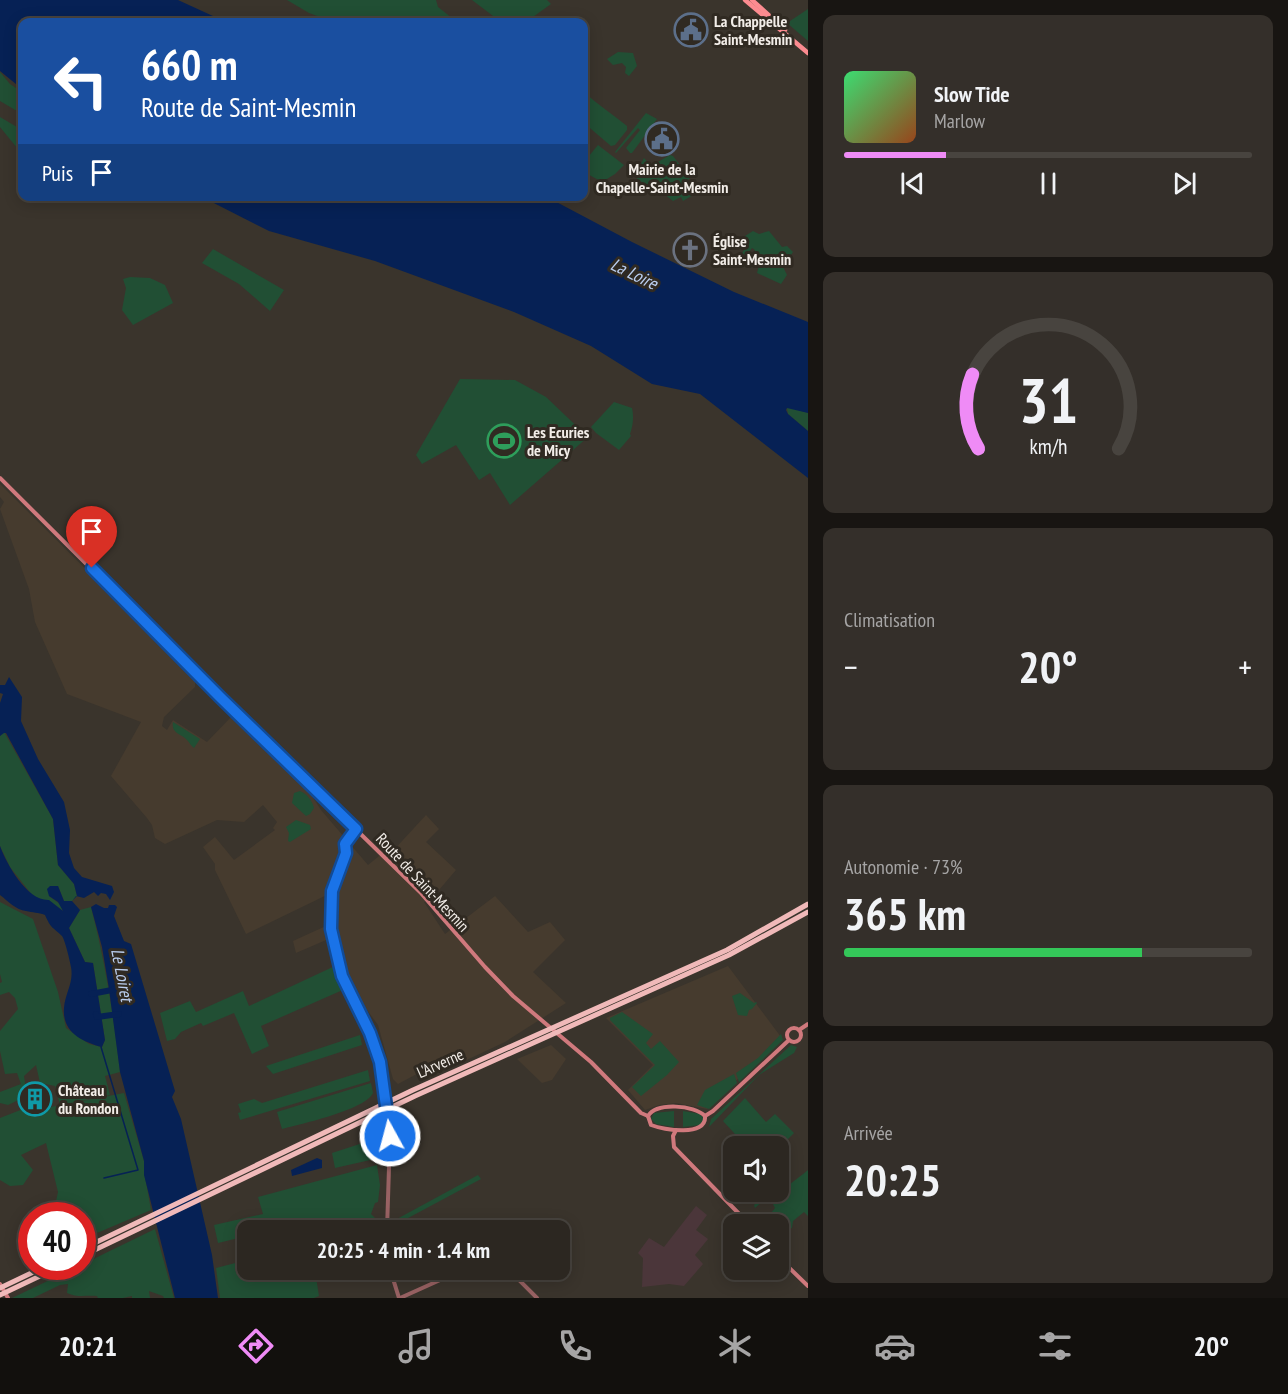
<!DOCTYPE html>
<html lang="fr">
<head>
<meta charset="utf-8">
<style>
  body { margin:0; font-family:"PT Sans Narrow",sans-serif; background:#342f2a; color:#f1f3f6; height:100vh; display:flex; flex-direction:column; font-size:22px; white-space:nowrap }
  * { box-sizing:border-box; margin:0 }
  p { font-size:20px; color:#a6a5a5 }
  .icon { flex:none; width:33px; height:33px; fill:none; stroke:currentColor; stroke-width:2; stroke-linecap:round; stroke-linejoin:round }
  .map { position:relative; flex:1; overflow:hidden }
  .sheet { display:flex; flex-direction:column; gap:15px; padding:15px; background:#181512; width:480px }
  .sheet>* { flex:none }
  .hud { position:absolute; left:18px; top:18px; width:570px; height:183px; border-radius:12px; box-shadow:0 3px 15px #0003,0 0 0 2px #48443f; background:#1a4fa0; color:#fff; overflow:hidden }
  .buttons { position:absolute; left:723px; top:1136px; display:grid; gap:12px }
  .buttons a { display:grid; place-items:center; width:66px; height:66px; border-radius:12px; background:#2c2721; box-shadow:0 3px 15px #0003,0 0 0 2px #48443f; font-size:30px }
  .speed { position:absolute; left:18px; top:1202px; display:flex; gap:12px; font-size:30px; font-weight:700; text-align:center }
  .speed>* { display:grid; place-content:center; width:78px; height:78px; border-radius:50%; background:#2c2721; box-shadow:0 3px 15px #0003,0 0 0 2px #48443f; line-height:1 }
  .speed .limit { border:9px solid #d22; background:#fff; color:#111 }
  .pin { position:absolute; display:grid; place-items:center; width:51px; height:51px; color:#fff; margin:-62px -26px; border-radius:50% 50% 50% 0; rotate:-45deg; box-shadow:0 0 6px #0007 }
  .pin .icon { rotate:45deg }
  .me { position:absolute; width:66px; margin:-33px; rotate:353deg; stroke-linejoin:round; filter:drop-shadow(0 0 4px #0008) }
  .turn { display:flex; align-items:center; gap:21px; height:126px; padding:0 24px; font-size:27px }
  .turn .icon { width:78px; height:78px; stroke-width:2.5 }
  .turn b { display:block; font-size:42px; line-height:51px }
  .then { display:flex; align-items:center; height:57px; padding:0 24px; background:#0003; gap:12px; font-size:22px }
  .big { font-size:45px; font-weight:800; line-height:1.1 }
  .sheet .widget { flex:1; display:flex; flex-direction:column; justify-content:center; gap:9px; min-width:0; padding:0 21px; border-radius:12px; background:#342f2a }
  .sheet .dial { align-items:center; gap:0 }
  .dial svg { height:156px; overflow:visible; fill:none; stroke:#48443f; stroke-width:7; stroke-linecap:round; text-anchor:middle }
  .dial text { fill:#f1f3f6; stroke:none }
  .song { display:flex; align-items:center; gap:18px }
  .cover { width:72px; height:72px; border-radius:9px; background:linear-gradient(135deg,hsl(140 70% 55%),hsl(20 70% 35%)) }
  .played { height:6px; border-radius:3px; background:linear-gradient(90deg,#ef8bf6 25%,#48443f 25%) }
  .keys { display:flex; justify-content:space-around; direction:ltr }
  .heat { display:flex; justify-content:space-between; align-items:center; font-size:33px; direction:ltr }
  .charge { height:9px; border-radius:4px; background:linear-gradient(90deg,#34c759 73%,#48443f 0) }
  .trip { position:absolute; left:237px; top:1220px; width:333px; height:60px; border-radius:12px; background:#2c2721; box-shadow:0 3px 15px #0003,0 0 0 2px #48443f; font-weight:800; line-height:60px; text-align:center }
  .menu { display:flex; height:96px; justify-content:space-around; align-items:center; background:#12100d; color:#a6a5a5 }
  .menu .icon { width:42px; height:42px }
  .menu .current { color:#ef8bf6 }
  .menu b { font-size:27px; color:#f1f3f6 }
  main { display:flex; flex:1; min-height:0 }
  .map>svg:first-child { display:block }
  .built { fill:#463b2e }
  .education { fill:#4b363a }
  .green { fill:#214f34 }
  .water { fill:#062155 }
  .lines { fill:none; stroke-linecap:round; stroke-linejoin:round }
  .stream { stroke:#062155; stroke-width:1.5 }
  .river { stroke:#062155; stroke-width:6 }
  .tertiary { stroke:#996263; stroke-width:4 }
  .secondary { stroke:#d0797d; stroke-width:4 }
  .primary { stroke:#fb8b90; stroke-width:4.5 }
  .motorway { stroke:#f0b9b9; stroke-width:5 }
  .route-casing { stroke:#114b97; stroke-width:15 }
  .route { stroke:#1a73e8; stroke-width:10 }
  .labels { text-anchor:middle; stroke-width:6; stroke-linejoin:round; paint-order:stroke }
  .poi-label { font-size:16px; font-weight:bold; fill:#f2ede8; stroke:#302a22; text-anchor:start }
  .street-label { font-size:16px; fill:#f2ede8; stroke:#302a22 }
  .water-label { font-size:18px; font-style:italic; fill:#bacef0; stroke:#302a22 }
</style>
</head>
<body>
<main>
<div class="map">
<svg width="808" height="1298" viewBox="0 0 808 1298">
  <rect width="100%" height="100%" fill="#3a342c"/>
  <g class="built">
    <path d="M0,484L137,620L195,681V687L164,717L162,726L167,730L173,720L207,742L232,716L310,793L321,810L368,865L384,852L391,853L426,815L439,829L426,842L456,870L433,897L424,902L445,934L495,896L528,932L550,922L565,940L533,972L566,1003L505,1042L458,1064L451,1059H445L398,1084L393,1079L378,1025L353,991L344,977L333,937L296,953L293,941L328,925H333V892L246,934L215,870V864L203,847L215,837L234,860L275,830L273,828L277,822L263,805L244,822L217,820L165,844L155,838L152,825L147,818L111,776L141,722L67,694L35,622L29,589L0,509L4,502L0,497Z"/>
    <path d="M728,966L781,1037L707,1109L676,1103L659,1105L645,1110L628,1090L653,1065L606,1018Z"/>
    <path d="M551,1045L566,1059L552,1080L542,1083L517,1059Z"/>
  </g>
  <path class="education" d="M696,1206L707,1215L696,1230L708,1239L695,1255L703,1264L684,1286L669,1284L642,1287L643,1258L638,1253L649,1238L664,1247Z"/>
  <g class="green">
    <path d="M287,0H436L438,7L457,22H334L309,13Z"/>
    <path d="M472,0H547L551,4L526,22H501Z"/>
    <path d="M808,9V41L787,23Z"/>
    <path d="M618,52L633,53L637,66L629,76L625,73L626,67L622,63L613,65L607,59Z"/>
    <path d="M0,72L10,84L22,92V114L0,101Z"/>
    <path d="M584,92C597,104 612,114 627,126V130L615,145L611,146L584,123Z"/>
    <path d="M646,113L657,119L632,153H630L626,148L640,130L638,128L616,153L615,152Z"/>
    <path d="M0,117L22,130V154L0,127Z"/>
    <path d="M598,145L624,165L615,174L602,182L584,172V162Z"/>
    <path d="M670,155L673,156L690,178L688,180L695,194L683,201L681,197L673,201L663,193L659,196L634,176L644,158L651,166Z"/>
    <path d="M753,231L759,234L769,231L782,247L787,246L793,252L783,267L787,275L781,284L757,273L759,266L753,257L755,250L752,248L746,256L742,253L747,245L745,236Z"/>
    <path d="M213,249L284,290L270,311L239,284L202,263Z"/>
    <path d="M130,277L150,278L165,285L173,303L133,325L122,310L126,288L123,279Z"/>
    <path d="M460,379L515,380L546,397L588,437L510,505L490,473L479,480L456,445L422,464L416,455Z"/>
    <path d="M614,402L632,408C634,417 633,426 630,434L631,436L619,450L596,433L591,427Z"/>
    <path d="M791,407L808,413V431L788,414L787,408Z"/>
    <path d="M173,722L200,739L194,748C191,746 190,743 187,740C181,733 171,734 173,722Z"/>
    <path d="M4,732L53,819L58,865L74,884L77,896L72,901H64L58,886L49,896L61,905L63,911L55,905L33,896L10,867L0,846V736Z"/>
    <path d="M300,791C307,794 312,800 314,808L310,814L306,816L292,803L294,793Z"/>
    <path d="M296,820L310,825L311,829L290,842L288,841L289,833L286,827Z"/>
    <path d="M0,902L33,919L58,992L66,1028L89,1044L102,1047L105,1040L93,963L85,962L69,928L80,910L91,907C105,961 114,1016 120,1072L105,1076L110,1095L60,1105L55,1086L40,1083L36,1065L24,1076L27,1096L8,1105L0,1103V1092L21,1084L17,1073L5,1074L0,1051V1031L18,1009L15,998L9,992L0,995V983L2,982L0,974Z"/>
    <path d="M337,965L345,989L261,1026L269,1046L252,1054L234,1013L203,1026L201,1023L181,1032L175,1039L167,1041L160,1013L190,1001L196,1012L243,991L249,1006Z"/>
    <path d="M740,993L754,1003L756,1002L757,1003L752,1009L749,1010L747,1016L738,1015L732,996Z"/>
    <path d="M622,1012L653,1034L646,1043L651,1049L660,1041L679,1062L667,1075L641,1096L632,1087L655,1065L610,1020V1018Z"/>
    <path d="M781,1034L783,1040L739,1082L736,1073L758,1058Z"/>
    <path d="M360,1035L362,1045L273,1074L266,1066Z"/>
    <path d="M791,1045L797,1047L794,1053L759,1075L709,1127L711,1119Z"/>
    <path d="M368,1070L370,1081L240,1120L238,1113L241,1112L238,1104L254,1099L262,1103Z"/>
    <path d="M734,1074L737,1083L709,1109L697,1105L705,1090Z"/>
    <path d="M371,1083L373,1093C365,1110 301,1124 282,1129L277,1112Z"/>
    <path d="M124,1093L144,1161L145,1176L151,1210L83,1239L82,1215H53L58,1192L46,1143L21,1155L33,1170L23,1185L10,1186L0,1180V1118L23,1109H30L34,1116L38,1117L46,1108Z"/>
    <path d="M745,1098L766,1122L775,1114L794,1133L779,1148L778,1146H746L723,1121Z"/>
    <path d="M674,1111V1127L656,1124L651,1119L654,1113Z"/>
    <path d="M683,1111L700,1114L704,1119L700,1125L683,1127Z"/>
    <path d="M372,1140L377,1142L379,1158L335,1168L332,1153Z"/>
    <path d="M377,1165L380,1185L378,1202L375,1203L371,1214L379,1222L383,1220V1230H248L247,1236L218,1243L214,1225L263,1214L258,1197Z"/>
    <path d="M808,1170V1216L804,1212L793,1221L792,1228L782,1232L779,1228L778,1224L773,1222L762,1224L775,1208L773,1204L765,1199L755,1208L754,1205L766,1194L774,1199C783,1188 796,1180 808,1170Z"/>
    <path d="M478,1175L481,1179L395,1225V1220Z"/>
    <path d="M155,1229L174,1298H164L163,1296L149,1291L150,1298H132V1296L123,1298H98L97,1296C85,1295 78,1298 67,1293L68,1284L60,1285L33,1298H12L79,1266H82L83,1264Z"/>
    <path d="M247,1260L248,1269H279L287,1279L283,1269H328L313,1274L316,1277L319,1296L314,1298H220L216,1268Z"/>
  </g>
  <g class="water">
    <path d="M0,0H178L226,22H22V89L0,71Z"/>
    <path d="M202,197H547L632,242L734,292L808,322V413L787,408L786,410L788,414L808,431V478L700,394L652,384L591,346L514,312L375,261L269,231Z"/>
    <path d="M9,677L22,697L21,721L38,759L64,802L70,830L69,853L74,868L82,877L112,886L114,892L110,900L106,894L101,893L98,896L94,892L84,898L76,896L72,901L80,910L69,928L85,962L93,963L105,1040L102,1047C82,1042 62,1032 64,1008C65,993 74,983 71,967C70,961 65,940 62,936C53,927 51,929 45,915C38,912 33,913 26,911C16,910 8,901 0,895V846C7,865 27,901 49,900L63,911L58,902L49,896L47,889L50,886H58L64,901H72L77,896L74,884L58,865L53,819L6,733H4L0,736V703L3,694L0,693V685H5Z"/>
    <path d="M96,904L104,908H108L109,905H115L117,907L114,916L124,941L131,944L175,1091L172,1097L181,1119L212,1255L218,1298H175L144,1175V1161L120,1072L109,989L102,947L91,907Z"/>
    <path d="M317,1158L322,1160V1168L292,1176L291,1170Z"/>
  </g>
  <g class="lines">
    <path class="stream" d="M101,1047L138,1170L104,1178"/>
    <g class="river">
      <path d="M91,994L117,989"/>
      <path d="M96,1014L97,1017L119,1014"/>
    </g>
    <g class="tertiary">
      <path d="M356,829L345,844L346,853L332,891L331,929L342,977L370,1033L383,1074L390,1136L387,1230"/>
      <path d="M390,1269L399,1298"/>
      <path d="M508,1269L537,1298"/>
      <path d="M400,1298L449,1276L473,1269"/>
    </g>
    <g class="secondary">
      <path d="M0,478L206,683L420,892L485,967L513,996L591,1062L641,1113L648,1116"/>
      <circle cx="794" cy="1035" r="7"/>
      <path d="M799,1030L808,1024"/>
      <path d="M648,1116L651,1125C664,1130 707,1137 705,1116L713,1111L789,1040"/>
      <path d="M648,1116C657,1102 694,1105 705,1116"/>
      <path d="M676,1130L673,1136L674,1147L749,1224"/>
      <path d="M778,1253L783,1260"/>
      <path d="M778,1257L808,1286"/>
      <path d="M0,1284L8,1298"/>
    </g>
    <g class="primary">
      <path d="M745,0L808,53"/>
      <path d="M752,0L785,30"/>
    </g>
    <g class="motorway">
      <path d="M82,1249L413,1090L727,950L808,904"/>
      <path d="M82,1256L415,1096L729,955L808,912"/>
      <path d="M0,1288L46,1266"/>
      <path d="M0,1295L61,1266"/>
    </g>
  </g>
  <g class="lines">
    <g class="route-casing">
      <path id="route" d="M92,568L220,697L356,829L345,844L346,853L332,891L331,929L342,976L370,1033L380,1062L390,1136"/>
    </g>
    <use href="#route" class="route"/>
  </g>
  <defs>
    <g id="civic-ring" transform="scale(1.725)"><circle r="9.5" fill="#302a22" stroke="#5c6f8a" stroke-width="1.5"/><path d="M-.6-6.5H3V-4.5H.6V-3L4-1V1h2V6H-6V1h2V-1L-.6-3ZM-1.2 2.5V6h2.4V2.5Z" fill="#5c6f8a"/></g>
    <g id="church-ring" transform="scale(1.725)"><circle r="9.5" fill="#302a22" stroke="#6b7280" stroke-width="1.5"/><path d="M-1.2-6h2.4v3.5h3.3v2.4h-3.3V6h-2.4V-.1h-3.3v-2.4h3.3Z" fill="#6b7280"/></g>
    <g id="stadium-ring" transform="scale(1.725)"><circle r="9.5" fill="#302a22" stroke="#2e9e5b" stroke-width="1.5"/><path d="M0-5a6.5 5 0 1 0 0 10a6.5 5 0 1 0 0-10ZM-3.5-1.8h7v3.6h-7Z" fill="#2e9e5b"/></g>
    <g id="building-ring" transform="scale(1.725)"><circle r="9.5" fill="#302a22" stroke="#0f9aa8" stroke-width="1.5"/><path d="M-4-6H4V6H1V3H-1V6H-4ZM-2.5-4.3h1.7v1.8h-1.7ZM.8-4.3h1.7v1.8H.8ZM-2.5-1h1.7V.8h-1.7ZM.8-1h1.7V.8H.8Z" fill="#0f9aa8"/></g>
  </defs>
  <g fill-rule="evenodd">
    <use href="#civic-ring" x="691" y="30"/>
    <use href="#civic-ring" x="662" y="139"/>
    <use href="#church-ring" x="690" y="250"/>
    <use href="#stadium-ring" x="504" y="441"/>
    <use href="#building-ring" x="35" y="1099"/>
  </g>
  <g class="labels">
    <g class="poi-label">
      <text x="714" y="27">La Chappelle<tspan x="714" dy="18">Saint-Mesmin</tspan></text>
      <text x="662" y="175" text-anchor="middle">Mairie de la<tspan x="662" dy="18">Chapelle-Saint-Mesmin</tspan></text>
      <text x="713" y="247">Église<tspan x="713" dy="18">Saint-Mesmin</tspan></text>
      <text x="527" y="438">Les Ecuries<tspan x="527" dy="18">de Micy</tspan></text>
      <text x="58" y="1096">Château<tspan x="58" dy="18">du Rondon</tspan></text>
    </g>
    <g class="street-label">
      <text transform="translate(423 882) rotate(47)" y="6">Route de Saint-Mesmin</text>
      <text transform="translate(440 1063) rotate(-24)" y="6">L'Arverne</text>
    </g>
    <g class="water-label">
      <text transform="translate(634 274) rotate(26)" y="6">La Loire</text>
      <text transform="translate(122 975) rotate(79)" y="6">Le Loiret</text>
    </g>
  </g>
</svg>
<div class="buttons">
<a><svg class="icon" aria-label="sound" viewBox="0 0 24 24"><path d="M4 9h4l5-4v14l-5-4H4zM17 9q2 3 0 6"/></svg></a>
<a><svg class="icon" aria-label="layers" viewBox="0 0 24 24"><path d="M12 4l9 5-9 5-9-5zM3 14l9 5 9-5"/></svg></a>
</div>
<div class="speed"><div class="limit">40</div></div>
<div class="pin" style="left:92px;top:568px;background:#d93025"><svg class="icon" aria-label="arrive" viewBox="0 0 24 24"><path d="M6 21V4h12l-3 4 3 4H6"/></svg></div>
<svg class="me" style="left:390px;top:1136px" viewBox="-20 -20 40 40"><circle r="17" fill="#1a73e8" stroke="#fff" stroke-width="3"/><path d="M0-11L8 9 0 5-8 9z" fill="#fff"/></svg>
<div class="trip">20:25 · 4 min · 1.4 km</div>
<div class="hud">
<div class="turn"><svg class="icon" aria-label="left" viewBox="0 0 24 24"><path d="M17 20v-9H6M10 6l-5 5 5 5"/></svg><div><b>660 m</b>Route de Saint-Mesmin</div></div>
<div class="then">Puis<svg class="icon" aria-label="arrive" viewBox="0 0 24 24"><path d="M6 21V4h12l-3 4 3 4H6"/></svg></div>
</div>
</div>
<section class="sheet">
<div class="widget">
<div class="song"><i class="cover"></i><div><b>Slow Tide</b><p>Marlow</p></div></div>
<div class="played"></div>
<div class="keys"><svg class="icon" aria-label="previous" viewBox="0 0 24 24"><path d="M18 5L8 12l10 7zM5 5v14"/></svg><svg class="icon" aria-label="pause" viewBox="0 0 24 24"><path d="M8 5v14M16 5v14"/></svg><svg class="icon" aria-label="next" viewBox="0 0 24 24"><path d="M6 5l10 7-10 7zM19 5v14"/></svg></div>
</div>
<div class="widget dial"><svg viewBox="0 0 100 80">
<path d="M14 69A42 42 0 1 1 86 69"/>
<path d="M14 69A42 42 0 0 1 11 31" stroke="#ef8bf6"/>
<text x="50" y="56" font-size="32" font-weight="700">31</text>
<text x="50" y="72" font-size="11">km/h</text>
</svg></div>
<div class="widget"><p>Climatisation</p>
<div class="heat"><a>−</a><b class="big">20°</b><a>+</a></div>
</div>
<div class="widget"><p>Autonomie · 73%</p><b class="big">365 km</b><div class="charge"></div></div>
<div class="widget"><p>Arrivée</p><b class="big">20:25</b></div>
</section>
</main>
<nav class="menu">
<b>20:21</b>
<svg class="icon current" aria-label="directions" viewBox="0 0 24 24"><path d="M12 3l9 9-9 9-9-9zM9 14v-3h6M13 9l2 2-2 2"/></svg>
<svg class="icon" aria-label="music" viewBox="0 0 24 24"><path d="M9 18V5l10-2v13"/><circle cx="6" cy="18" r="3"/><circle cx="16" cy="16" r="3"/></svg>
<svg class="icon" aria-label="phone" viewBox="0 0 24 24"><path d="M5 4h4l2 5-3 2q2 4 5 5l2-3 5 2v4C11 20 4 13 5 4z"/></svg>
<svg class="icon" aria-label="climate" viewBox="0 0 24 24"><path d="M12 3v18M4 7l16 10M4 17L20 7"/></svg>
<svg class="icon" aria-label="car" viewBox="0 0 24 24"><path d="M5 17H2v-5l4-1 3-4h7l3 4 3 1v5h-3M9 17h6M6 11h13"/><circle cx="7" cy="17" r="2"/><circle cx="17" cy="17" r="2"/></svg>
<svg class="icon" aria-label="filters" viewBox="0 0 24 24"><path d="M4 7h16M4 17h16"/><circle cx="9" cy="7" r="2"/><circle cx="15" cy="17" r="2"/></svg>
<b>20°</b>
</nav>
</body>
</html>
